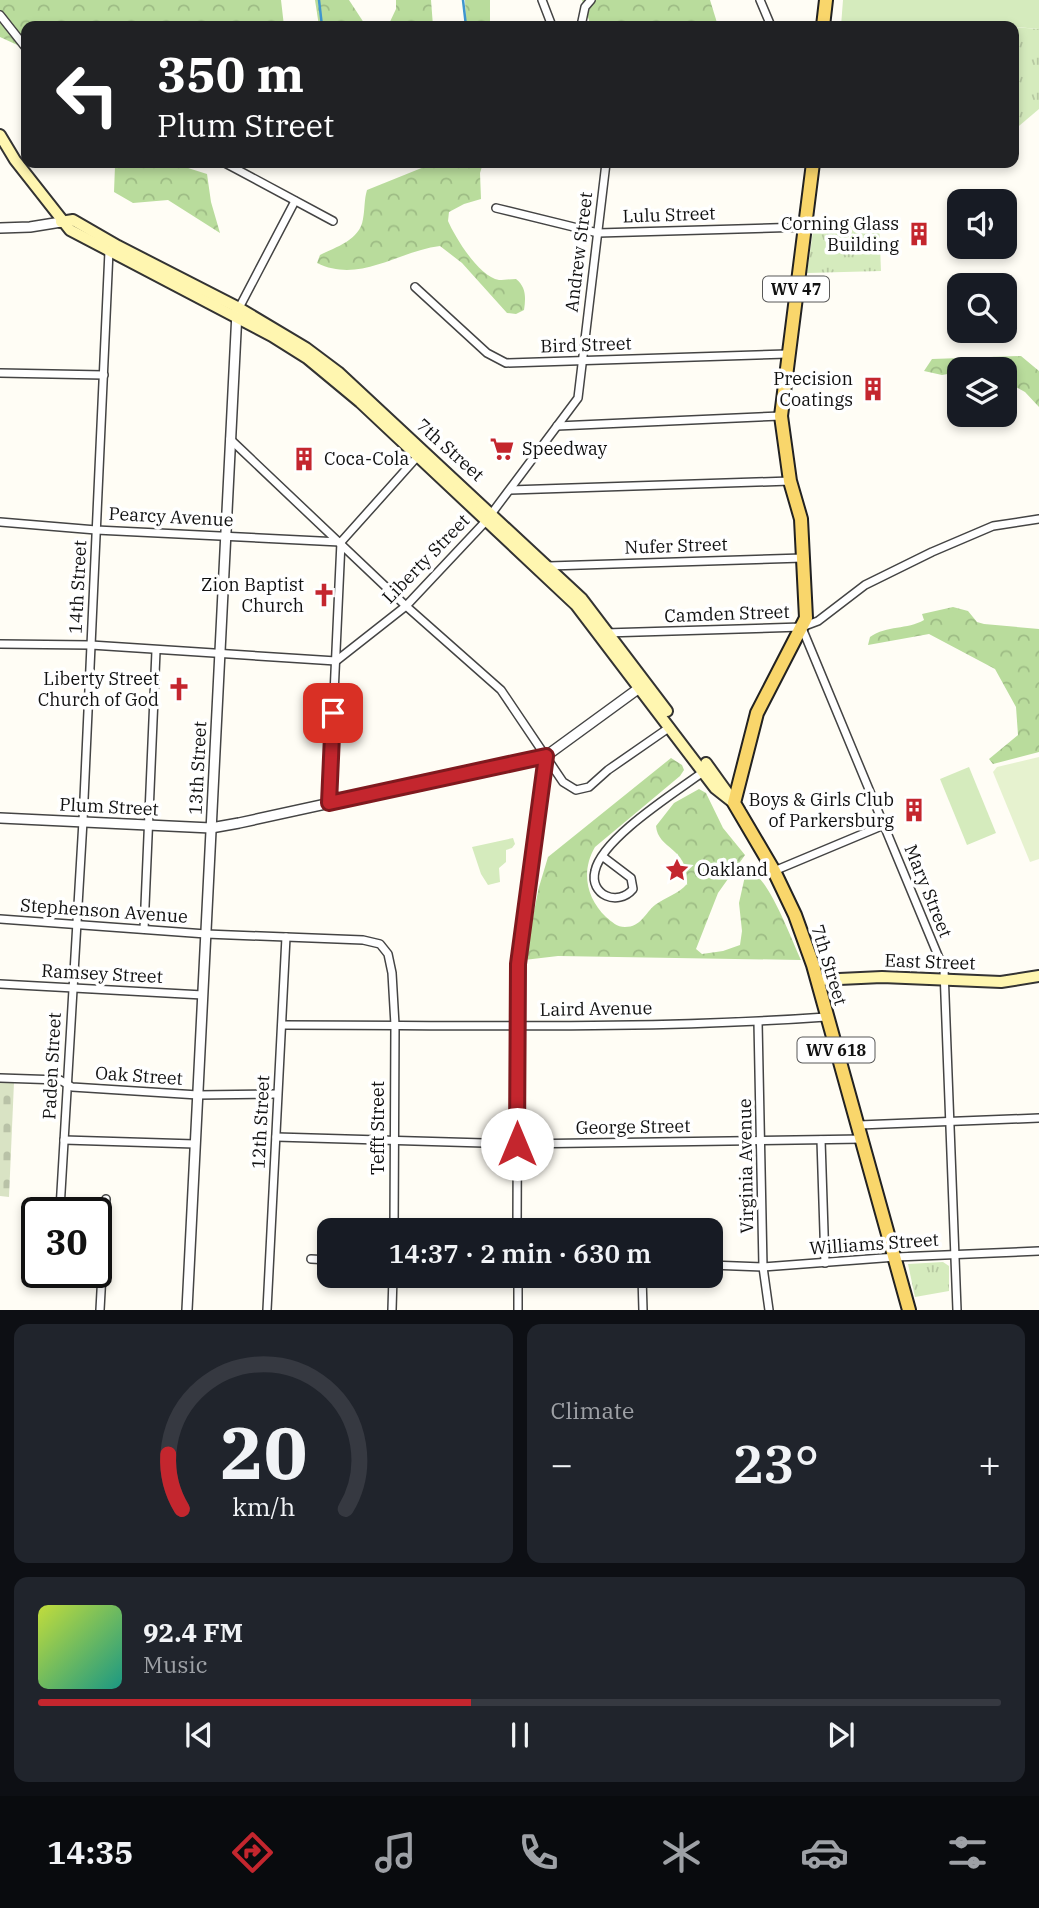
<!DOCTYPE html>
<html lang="en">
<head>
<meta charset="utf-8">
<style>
  body { margin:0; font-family:"IBM Plex Serif",serif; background:#20242c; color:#f1f3f6; height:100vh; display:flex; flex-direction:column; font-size:26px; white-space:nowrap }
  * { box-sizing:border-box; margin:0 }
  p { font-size:23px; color:#9ea1a6 }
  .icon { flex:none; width:38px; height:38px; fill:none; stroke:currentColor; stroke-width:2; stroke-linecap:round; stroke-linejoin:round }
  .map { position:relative; height:1310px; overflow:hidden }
  .details { display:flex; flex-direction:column; gap:14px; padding:14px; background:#0d0f14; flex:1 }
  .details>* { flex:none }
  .banner { position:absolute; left:21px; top:21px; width:998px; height:147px; border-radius:14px; box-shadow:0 4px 10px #0003; background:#202124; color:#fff; overflow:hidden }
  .buttons { position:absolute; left:947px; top:189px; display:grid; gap:14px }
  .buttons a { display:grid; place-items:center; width:70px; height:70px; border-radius:14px; background:#171b24; box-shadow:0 4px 10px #0003; font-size:35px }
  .speed { position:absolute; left:21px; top:1197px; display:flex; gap:14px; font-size:35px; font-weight:700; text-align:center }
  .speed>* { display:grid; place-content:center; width:91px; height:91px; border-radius:50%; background:#171b24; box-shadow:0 4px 10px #0003; line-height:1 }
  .speed .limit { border:4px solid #111; border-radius:10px; background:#fff; color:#111 }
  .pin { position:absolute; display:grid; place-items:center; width:60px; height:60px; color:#fff; margin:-30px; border-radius:14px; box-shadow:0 4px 10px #0006 }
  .me { position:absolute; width:77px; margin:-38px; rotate:0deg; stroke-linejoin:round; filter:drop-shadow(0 0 5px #0008) }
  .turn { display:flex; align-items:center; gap:24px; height:147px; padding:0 21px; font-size:32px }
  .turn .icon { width:91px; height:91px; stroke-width:2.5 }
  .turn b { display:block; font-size:49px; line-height:60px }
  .big { font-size:52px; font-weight:600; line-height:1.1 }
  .details .widget { flex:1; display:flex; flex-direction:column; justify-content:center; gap:10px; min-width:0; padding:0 24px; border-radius:14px; background:#20242c }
  .details .dial { align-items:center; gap:0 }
  .dial svg { height:182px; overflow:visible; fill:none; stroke:#363941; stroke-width:7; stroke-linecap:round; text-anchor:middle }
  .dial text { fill:#f1f3f6; stroke:none }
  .song { display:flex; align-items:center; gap:21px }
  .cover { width:84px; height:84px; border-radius:10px; background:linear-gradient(135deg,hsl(70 70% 55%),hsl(170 70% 35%)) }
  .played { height:7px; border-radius:4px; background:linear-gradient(90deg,#c4262e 45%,#363941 45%) }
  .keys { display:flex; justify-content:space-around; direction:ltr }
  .heat { display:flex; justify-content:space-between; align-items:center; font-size:38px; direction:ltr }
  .details .tiles { flex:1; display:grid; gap:14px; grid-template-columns:1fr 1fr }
  .widget:last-child { grid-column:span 2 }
  .trip { position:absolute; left:317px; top:1218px; width:406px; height:70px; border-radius:14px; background:#171b24; box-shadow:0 4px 10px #0003; font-weight:600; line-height:70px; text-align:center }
  .dock { display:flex; height:112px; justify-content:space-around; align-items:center; background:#090b0e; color:#9ea1a6 }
  .dock .icon { width:49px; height:49px }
  .dock .current { color:#c4262e }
  .dock b { font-size:32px; color:#f1f3f6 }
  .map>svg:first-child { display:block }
  .grass { fill:url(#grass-tufts) }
  .forest { fill:url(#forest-crowns) }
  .cemetery { fill:url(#cemetery-stones) }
  .park { fill:#d5ebbd }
  .pitch { fill:#e6f2cf }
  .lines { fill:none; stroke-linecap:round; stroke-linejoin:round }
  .stream { stroke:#3f96cf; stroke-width:2.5 }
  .minor-casing { stroke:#444; stroke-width:10 }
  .tertiary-casing { stroke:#444; stroke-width:12 }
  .secondary-casing { stroke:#333; stroke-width:14 }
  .primary-casing { stroke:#222; stroke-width:16 }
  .minor { stroke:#fff; stroke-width:7 }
  .tertiary { stroke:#fff; stroke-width:9 }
  .secondary { stroke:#fff6b0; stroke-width:10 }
  .primary { stroke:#f9d66b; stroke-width:12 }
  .route-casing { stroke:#7f191e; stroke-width:18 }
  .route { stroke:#c4262e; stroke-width:12 }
  .labels { text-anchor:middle; stroke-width:7; stroke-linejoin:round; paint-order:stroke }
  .shield { fill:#fff; stroke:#585858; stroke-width:2 }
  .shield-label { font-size:16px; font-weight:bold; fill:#111 }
  .street-label { font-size:18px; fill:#111; stroke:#fff }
  .poi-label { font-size:18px; fill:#111; stroke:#fff; text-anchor:end }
</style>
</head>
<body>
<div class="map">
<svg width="1039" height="1310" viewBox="0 0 1039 1310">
  <defs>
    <pattern id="grass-tufts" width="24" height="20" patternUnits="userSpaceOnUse" patternTransform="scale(1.75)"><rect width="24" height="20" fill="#d5ebbd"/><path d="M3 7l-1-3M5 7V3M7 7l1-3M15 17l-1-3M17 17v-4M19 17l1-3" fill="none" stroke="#b6c8a1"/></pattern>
    <pattern id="forest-crowns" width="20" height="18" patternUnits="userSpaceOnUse" patternTransform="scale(1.75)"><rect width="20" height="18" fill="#b9dc9c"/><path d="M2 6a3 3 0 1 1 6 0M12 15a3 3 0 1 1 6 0" fill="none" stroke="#9ebc85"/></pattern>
    <pattern id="cemetery-stones" width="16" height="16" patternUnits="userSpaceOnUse" patternTransform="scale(1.75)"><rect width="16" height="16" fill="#d9e3c4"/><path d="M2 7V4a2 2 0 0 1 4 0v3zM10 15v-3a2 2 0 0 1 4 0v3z" fill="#b9c2a7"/></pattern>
  </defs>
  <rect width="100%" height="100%" fill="#fffdf5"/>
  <g class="grass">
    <path d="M1013,27L1039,29V109L1013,131Z"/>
    <path d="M879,221L881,271L807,273L814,224Z"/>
    <path d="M943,1262L949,1266V1291L915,1297L908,1264Z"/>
  </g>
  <g class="forest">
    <path d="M0,0H281L284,26H26V49L0,37Z"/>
    <path d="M315,0H349L366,26H319Z"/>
    <path d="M396,0H431L433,26H388L396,9Z"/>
    <path d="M465,0H490V26H466Z"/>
    <path d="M582,0H710L718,26H591Z"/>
    <path d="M111,163H172L207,174L211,202L220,233L168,200L133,203L114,192L115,166Z"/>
    <path d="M434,163H483L480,173L481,199L464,204L449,212L448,221C455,237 479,277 499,280C504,280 511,279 516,279C526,287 526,297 524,310L516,314L507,313L462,263L440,246C398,251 360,284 317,263L320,255C336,247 360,240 363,219C365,209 364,200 367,190Z"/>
    <path d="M1021,356L1039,371V407L1025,392L1005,381L1004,369H959V372L942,375L924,371L932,359Z"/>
    <path d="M953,607L968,611L977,622L984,624L1039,629V752L993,764L989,759L1018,735L1016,707L995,669L929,634L868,645L870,637C887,625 907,630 924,620L922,614Z"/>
    <path d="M671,758L682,765L684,770L680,776L595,847C581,871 586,898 606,917C612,922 617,927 625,927C641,927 645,913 655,905C666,897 678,894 687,884C689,847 658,850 656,826L674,803L699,789L706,793L723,828L745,855L718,893L696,949L702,954L723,951L740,945L742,931L739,903L745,876L751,872C769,878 792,941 801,960L558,956L524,960L539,887L548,857Z"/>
  </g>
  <path class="cemetery" d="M0,1082H14L9,1197L0,1196Z"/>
  <g class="park">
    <path d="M843,0H1039V29L979,24L972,26H841Z"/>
    <path d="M969,767L996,833L967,845L940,779Z"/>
    <path d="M513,838L515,844L512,848L506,850V862L499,868L500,882L488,885L481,874L472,847Z"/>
  </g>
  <path class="pitch" d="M1039,757V859L1030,862L993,772L997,767Z"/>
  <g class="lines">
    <g class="stream">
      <path d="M319,0L322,26"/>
      <path d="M463,0L466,26"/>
      <path d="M413,163H415"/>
    </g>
    <g class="minor-casing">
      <g id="minor">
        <path d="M542,0L552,26"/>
        <path d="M760,0L771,26"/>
        <path d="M0,15L26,48"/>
        <path d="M581,26L585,7L591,0"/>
        <path d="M225,163L333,221"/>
        <path d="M496,208L598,233L804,227"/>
        <path d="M415,287L487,353L506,363L787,354"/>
        <path d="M239,308L295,201"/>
        <path d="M0,373L104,375"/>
        <path d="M557,426L781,416"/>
        <path d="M230,439L406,606L501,690L563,782L576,790L589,787L608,770L670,727"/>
        <path d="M510,490L790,481"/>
        <path d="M0,522L96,530L340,542"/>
        <path d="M341,542L418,456"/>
        <path d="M549,566L803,558"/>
        <path d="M802,628L944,970L957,1310"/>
        <path d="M605,633L802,627L818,621L865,585L932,552L993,526L1039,519"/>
        <path d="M0,644L91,645L336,661L406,606L486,521L578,398L606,163"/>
        <path d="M329,803L341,542"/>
        <path d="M602,856L631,878L633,889C618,907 589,895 595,871C602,838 676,792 703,772"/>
        <path d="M774,871L884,825"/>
        <path d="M0,919L206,934L363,940L380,944L388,954L392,973L395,1025L394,1230"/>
        <path d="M144,929L156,651"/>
        <path d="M0,984L203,995"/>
        <path d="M758,1022L763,1267L769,1310"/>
        <path d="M282,1025C463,1025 645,1030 826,1017"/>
        <path d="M0,1078L60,1080L72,1087L198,1095L277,1094"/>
        <path d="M859,1125L1039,1118"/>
        <path d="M276,1137L517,1144L863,1139"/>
        <path d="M64,1140L195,1144"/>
        <path d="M821,1140L825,1263"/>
        <path d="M60,1209L83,821L109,251"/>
        <path d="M517,1230L518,964L546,757"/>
        <path d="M311,1259L329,1260"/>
        <path d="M710,1265L763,1267L896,1257L1039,1251"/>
        <path d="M518,1276V1310"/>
        <path d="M642,1276L643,1310"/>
        <path d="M100,1310L106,1199"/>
        <path d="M267,1310L286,937"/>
        <path d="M392,1310L393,1276"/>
      </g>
    </g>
    <g class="tertiary-casing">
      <g id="tertiary">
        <path d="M0,228L30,227L61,222"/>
        <path d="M0,818L211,828L239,823L546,756L642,686"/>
        <path d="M187,1310L237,312"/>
      </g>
    </g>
    <g class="secondary-casing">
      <g id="secondary">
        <path d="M0,135L15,160L70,230L272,336L307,358L360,402L576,605L715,788L734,803"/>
        <path d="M61,222L73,220L118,246L239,308L306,348L338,372L582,599L667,711"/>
        <path d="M706,763L729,795"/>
        <path d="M818,980L882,977L1001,982L1039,976"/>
      </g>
    </g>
    <g class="primary-casing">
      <g id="primary">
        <path d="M823,26L826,0"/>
        <path d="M813,163L781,416L790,481L801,519L806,618L757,713L734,803L774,871L795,915L813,965L909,1310"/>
      </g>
    </g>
    <use href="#minor" class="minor"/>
    <use href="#tertiary" class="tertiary"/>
    <use href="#secondary" class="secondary"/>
    <use href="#primary" class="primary"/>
  </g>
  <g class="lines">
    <g class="route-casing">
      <path id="route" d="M333,713L329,803L546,756L518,964L517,1144"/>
    </g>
    <use href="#route" class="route"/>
  </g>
  <defs>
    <g id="building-bare" transform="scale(1.89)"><path d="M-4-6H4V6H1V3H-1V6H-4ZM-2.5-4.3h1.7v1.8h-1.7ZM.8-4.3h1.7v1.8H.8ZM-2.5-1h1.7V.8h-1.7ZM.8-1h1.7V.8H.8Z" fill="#c4262e" stroke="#fff" stroke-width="2.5" paint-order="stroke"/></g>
    <g id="supermarket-bare" transform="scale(1.89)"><path d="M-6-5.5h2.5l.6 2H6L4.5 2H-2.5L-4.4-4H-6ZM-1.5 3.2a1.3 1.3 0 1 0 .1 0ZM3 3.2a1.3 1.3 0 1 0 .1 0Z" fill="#c4262e" stroke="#fff" stroke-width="2.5" paint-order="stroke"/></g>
    <g id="church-bare" transform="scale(1.89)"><path d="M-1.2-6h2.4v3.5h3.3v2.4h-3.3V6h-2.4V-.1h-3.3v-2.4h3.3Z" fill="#c4262e" stroke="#fff" stroke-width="2.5" paint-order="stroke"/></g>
    <g id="sight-bare" transform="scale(1.89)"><path d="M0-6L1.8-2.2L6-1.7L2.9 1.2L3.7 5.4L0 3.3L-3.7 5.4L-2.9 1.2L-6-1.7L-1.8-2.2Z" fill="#c4262e" stroke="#fff" stroke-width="2.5" paint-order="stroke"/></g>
  </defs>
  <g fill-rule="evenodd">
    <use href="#building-bare" x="919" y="234"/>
    <use href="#building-bare" x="873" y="389"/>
    <use href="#supermarket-bare" x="502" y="449"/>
    <use href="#building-bare" x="304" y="459"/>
    <use href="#church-bare" x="324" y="595"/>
    <use href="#church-bare" x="179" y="689"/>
    <use href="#building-bare" x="914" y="810"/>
    <use href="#sight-bare" x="677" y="870"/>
  </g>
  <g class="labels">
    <g class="shield">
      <rect x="763" y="276.5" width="66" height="25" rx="5"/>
      <rect x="797.5" y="1037.5" width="77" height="25" rx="5"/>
    </g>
    <g class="shield-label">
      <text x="796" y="295">WV 47</text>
      <text x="836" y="1056">WV 618</text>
    </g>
    <g class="street-label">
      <text transform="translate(669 215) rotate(-2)" y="6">Lulu Street</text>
      <text transform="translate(579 252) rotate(-83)" y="6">Andrew Street</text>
      <text transform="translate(586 345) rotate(-2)" y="6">Bird Street</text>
      <text transform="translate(450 450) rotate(42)" y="6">7th Street</text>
      <text transform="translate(171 517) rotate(3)" y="6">Pearcy Avenue</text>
      <text transform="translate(676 546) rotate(-2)" y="6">Nufer Street</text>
      <text transform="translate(426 559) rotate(-46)" y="6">Liberty Street</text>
      <text transform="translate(78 587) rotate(-87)" y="6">14th Street</text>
      <text transform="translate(727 614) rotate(-2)" y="6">Camden Street</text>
      <text transform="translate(198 768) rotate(-87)" y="6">13th Street</text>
      <text transform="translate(109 807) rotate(3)" y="6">Plum Street</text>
      <text transform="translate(928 891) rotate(68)" y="6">Mary Street</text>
      <text transform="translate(104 911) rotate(4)" y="6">Stephenson Avenue</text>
      <text transform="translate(930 962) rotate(2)" y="6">East Street</text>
      <text transform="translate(829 965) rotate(73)" y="6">7th Street</text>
      <text transform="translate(102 974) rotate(3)" y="6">Ramsey Street</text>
      <text transform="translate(596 1009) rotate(-1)" y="6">Laird Avenue</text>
      <text transform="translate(52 1066) rotate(-87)" y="6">Paden Street</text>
      <text transform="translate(139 1076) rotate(4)" y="6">Oak Street</text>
      <text transform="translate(261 1122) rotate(-87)" y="6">12th Street</text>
      <text transform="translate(633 1127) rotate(-1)" y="6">George Street</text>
      <text transform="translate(378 1128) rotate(-90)" y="6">Tefft Street</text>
      <text transform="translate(746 1166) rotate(-91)" y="6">Virginia Avenue</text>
      <text transform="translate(874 1244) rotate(-4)" y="6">Williams Street</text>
    </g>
    <g class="poi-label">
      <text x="899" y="230">Corning Glass<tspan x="899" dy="21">Building</tspan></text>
      <text x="853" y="385">Precision<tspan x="853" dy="21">Coatings</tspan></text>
      <text x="522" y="455" text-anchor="start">Speedway</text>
      <text x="324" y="465" text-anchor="start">Coca-Cola</text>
      <text x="304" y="591">Zion Baptist<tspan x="304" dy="21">Church</tspan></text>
      <text x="159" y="685">Liberty Street<tspan x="159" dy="21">Church of God</tspan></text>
      <text x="894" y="806">Boys &amp; Girls Club<tspan x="894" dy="21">of Parkersburg</tspan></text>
      <text x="697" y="876" text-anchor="start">Oakland</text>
    </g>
  </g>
</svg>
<div class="buttons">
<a><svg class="icon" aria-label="sound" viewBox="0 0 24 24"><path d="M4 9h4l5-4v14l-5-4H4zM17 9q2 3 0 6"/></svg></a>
<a><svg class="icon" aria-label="search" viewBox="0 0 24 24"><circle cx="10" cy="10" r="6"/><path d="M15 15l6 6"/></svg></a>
<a><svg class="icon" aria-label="layers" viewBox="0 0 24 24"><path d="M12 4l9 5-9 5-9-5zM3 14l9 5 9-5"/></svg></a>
</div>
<div class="speed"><div class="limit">30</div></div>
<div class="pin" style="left:333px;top:713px;background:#d93025"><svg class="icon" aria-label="arrive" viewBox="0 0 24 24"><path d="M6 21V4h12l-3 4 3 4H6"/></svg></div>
<svg class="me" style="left:517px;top:1144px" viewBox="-20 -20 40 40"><circle r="19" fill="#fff"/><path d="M0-13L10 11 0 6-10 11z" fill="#c4262e"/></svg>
<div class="trip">14:37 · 2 min · 630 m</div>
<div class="banner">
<div class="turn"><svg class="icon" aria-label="left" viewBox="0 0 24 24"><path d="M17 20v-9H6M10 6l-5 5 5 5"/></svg><div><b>350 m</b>Plum Street</div></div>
</div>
</div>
<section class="details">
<div class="tiles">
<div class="widget dial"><svg viewBox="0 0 100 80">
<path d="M14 69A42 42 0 1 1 86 69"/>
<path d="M14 69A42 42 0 0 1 8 45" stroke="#c4262e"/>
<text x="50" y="56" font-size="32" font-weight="700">20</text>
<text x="50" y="72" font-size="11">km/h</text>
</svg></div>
<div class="widget"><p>Climate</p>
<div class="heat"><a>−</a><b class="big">23°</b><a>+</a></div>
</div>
<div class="widget">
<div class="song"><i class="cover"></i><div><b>92.4 FM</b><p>Music</p></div></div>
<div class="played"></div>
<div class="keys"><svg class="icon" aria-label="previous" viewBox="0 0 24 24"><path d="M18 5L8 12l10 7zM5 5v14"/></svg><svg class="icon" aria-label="pause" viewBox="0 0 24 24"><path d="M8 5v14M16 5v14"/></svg><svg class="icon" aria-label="next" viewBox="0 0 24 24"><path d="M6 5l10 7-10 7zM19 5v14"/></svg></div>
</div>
</div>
</section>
<nav class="dock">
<b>14:35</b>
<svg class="icon current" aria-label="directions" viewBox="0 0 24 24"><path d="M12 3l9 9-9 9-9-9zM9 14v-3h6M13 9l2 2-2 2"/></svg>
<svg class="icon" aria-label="music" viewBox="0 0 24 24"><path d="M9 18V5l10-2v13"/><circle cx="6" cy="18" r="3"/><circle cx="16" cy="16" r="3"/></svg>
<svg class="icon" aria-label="phone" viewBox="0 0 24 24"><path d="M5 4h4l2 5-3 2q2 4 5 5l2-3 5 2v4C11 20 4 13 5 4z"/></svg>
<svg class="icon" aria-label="climate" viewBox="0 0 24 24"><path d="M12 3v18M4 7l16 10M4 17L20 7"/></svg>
<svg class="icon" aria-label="car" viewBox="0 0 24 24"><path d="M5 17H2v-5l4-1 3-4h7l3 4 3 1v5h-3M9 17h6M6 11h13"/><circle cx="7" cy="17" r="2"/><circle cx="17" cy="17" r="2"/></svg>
<svg class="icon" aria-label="filters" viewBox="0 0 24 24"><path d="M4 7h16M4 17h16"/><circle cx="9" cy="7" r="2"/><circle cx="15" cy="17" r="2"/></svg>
</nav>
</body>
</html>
